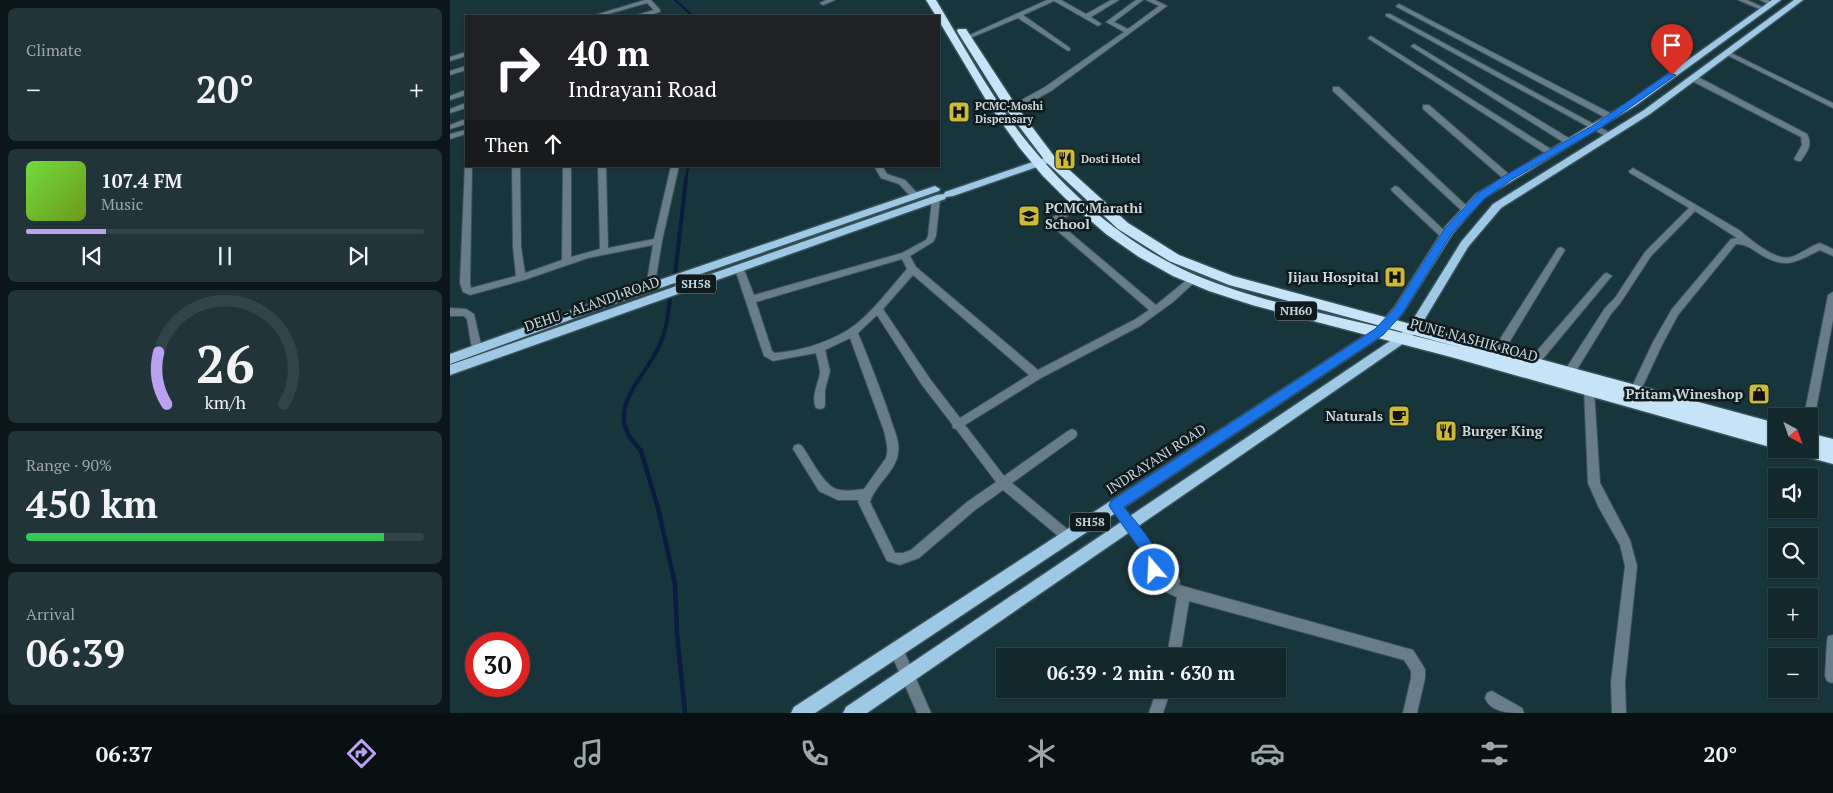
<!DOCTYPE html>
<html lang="en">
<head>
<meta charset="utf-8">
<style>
  body { margin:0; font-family:"PT Serif",serif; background:#203439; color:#f1f3f6; height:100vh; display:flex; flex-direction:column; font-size:19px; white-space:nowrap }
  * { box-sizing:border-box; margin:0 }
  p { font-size:16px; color:#9da6aa }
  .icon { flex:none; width:28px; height:28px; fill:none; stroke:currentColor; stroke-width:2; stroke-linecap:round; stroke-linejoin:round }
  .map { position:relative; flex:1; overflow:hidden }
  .drawer { display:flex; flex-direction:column; gap:8px; padding:8px; background:#0a1619; width:450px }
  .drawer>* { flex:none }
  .banner { position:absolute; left:15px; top:15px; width:475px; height:152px; border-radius:0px; box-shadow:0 1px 4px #0004,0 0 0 1px #324449; background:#202124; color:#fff; overflow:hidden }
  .needle { width:32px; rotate:139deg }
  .buttons { position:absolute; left:1318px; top:408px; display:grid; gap:10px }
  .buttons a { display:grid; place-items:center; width:50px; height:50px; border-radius:0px; background:#13282d; box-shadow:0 1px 4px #0004,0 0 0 1px #324449; font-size:25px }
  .speed { position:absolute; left:15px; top:632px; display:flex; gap:10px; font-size:25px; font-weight:700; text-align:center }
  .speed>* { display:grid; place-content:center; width:65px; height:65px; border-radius:50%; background:#13282d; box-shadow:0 1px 4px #0004,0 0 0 1px #324449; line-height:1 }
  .speed .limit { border:8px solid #d22; background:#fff; color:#111 }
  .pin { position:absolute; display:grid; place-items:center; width:42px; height:42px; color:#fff; margin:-51px -21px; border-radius:50% 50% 50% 0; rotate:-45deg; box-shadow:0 0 5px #0007 }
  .pin .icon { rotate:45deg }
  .me { position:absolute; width:55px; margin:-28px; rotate:341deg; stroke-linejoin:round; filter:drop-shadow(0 0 4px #0008) }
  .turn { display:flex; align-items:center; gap:18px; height:105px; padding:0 20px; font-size:22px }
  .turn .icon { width:65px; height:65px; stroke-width:2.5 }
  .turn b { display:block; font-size:35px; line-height:42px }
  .then { display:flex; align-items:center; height:48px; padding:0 20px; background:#0003; gap:10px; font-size:19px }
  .big { font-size:38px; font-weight:700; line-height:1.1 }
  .drawer .widget { flex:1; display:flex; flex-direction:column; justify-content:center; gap:8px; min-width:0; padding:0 18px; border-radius:8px; background:#203439 }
  .drawer .dial { align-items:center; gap:0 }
  .dial svg { height:130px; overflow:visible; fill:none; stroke:#324449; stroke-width:7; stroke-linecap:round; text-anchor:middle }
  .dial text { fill:#f1f3f6; stroke:none }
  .song { display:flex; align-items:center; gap:15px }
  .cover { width:60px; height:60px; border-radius:8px; background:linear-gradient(135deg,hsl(100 70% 55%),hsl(80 70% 35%)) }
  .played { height:5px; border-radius:2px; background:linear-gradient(90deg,#bca0f2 20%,#324449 20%) }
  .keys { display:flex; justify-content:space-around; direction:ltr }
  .heat { display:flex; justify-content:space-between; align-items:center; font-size:28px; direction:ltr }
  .charge { height:8px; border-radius:4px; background:linear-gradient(90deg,#34c759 90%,#324449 0) }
  .trip { position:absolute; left:546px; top:648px; width:290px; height:50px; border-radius:0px; background:#13282d; box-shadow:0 1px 4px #0004,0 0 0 1px #324449; font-weight:700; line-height:50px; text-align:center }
  .dock { display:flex; height:80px; justify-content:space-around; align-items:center; background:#081012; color:#9da6aa }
  .dock .icon { width:35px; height:35px }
  .dock .current { color:#bca0f2 }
  .dock b { font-size:22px; color:#f1f3f6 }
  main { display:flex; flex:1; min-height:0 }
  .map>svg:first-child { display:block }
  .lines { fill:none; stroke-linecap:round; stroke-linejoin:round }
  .stream-far2 { stroke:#0b1c3f; stroke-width:2.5 }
  .stream-far1 { stroke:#0b1c3f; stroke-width:4 }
  .stream { stroke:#0b1c3f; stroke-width:4.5 }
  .street-casing { stroke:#385259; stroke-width:2 }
  .primary-casing { stroke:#385259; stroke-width:3 }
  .highway-casing { stroke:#385259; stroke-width:3 }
  .street { fill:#687c8a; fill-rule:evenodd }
  .primary { fill:#9fc8e5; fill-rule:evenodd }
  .highway { fill:#c6e3f8; fill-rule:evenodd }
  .route { fill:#1a73e8; stroke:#114b97 }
  .labels { text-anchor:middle; stroke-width:5; stroke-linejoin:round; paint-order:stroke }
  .far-poi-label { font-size:11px; font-weight:bold; fill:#c8d7dc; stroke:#0e1a1d; text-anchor:start }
  .shield { fill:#0e1a1d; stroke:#909ea3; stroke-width:1 }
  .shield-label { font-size:12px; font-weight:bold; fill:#c8d7dc }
  .poi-label { font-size:14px; font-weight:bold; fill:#c8d7dc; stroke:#0e1a1d; text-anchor:end }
  .street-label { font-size:14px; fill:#c8d7dc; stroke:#0e1a1d }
</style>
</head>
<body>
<main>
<section class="drawer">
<div class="widget"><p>Climate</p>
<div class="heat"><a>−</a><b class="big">20°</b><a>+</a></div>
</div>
<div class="widget">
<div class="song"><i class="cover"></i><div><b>107.4 FM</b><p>Music</p></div></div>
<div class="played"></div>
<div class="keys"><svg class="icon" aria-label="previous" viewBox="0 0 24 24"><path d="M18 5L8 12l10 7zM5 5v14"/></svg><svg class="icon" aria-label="pause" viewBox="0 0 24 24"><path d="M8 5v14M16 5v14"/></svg><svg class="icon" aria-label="next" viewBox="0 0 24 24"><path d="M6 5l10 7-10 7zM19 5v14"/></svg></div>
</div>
<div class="widget dial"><svg viewBox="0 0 100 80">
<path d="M14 69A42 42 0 1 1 86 69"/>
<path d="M14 69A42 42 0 0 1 9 37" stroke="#bca0f2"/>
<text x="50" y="56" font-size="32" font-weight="700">26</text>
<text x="50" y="72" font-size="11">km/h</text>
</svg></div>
<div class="widget"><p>Range · 90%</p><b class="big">450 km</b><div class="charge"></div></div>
<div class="widget"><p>Arrival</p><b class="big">06:39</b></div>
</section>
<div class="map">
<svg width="1383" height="713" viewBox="0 0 1383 713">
  <rect width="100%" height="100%" fill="#19353c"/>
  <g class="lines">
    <g class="stream-far2">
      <path d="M225,0L243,16"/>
      <path d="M236,180L238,166"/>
    </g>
    <g class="stream-far1">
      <path d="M225,275L236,179"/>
      <path d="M174,413C177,388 201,367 210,344C217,329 218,314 220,298"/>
    </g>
    <path class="stream" d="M174,412V424L179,436L191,451L208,508L225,584L227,634L235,713"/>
    <g class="street-casing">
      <g id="street">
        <path d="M195,0H201L210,10V12L196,16H186L187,15L204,10L197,3L151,16H142Z"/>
        <path d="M376,0H385L373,5L370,3Z"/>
        <path d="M597,0H611L636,14L661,0H669L641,17L650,23L651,24L648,26L604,1L573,15L620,48V50L618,51L568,18L518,39L513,38Z"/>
        <path d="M686,0H693L664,22L678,29L709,6L696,0H705L717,6L601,91L565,111H559V107L595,87L674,32L656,22Z"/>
        <path d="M1288,0H1297L1317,9L1312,10Z"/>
        <path d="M1310,0H1318L1325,4L1320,5Z"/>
        <path d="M949,4L1164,115L1165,117L1164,119H1158L947,7L946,6Z"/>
        <path d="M936,14H940L1164,135L1163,137H1157L936,16Z"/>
        <path d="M921,36L1104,151L1105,153L1104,155H1098L919,39L918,38Z"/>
        <path d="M964,44L1122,140L1123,142L1119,144H1116L962,47L961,46Z"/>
        <path d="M1277,51L1383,103V108L1275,54L1274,53Z"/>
        <path d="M16,52V56L0,61V57Z"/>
        <path d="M16,66V70L0,75V71Z"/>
        <path d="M1240,76H1246L1357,134C1363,145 1357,152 1351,161H1348L1344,159L1352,145L1351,137L1240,80Z"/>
        <path d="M883,87H889L1019,208V212H1013L883,91Z"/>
        <path d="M13,91H16V95L0,100V96Z"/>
        <path d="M13,104H16V108L0,113V109Z"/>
        <path d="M973,105H979L1061,176V180H1055L973,109Z"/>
        <path d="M13,120H16V124L0,129V125Z"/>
        <path d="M16,130V134L0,139V134Z"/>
        <path d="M15,164L16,166H22L20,283L21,288L66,276L63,247L62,166H70L71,247L75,273L112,260L113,166H121V257L150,249L148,166H156L158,248L204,239L221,166H229L212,241L204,289L201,290L196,287L203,245L138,258L74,280L20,295L13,292L10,283Z"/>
        <path d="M424,166H432L437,174L455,180L468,194V198H462L449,184L431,178Z"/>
        <path d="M1183,168L1289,230C1300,239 1326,262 1341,257C1351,254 1360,246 1370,243L1383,249V256L1370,250C1344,263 1335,270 1308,253C1301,248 1295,244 1286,244L1228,315L1213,343L1189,394H1181L1180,391L1203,342L1222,309L1281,239L1287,238L1245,211L1201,256L1171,302L1161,314L1123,376H1115L1114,373L1115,370L1155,308L1165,298L1195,252L1239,208L1180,173L1179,171Z"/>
        <path d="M945,186L948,187L998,234L999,236L998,238H992L942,191L941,189Z"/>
        <path d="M486,196L490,199L486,236L483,242L460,256L466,267L588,370L684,320L699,310L603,227L602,225L603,217L628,203H634V207L610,220V224L706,305L739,278H745L747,280L723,302L690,326L591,378L515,425L554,476L618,431L622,429L626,431L627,434L626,437L562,483L622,533L624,537L622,541L618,543L614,541L553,490L525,510L469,558L450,565L437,561L408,502L409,500H388L369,491L343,449L344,446L348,444L352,446C360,457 373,484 386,489C395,492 405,490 414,489L436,458C439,449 436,440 434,431L400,338L375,350L380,371L375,390V405L374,408L370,409L366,408C361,396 368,385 370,373C370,366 367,359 366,353L323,361L314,356L285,269L290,266L293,267L304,295L452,253L476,240L478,236L482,199ZM452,259L457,269C441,287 419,317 398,330C376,343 350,351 325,353L322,351L306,302ZM463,275L579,375L510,418L480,379L433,309ZM427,315L472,385L502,424L503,428L506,429L546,482L517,502L461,550L453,553H445L420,502C425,484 446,472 448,453C450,443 445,432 442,423C432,392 420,363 408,333Z"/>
        <path d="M1111,247L1115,250L1051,356H1043L1042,353L1043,350L1108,248Z"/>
        <path d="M1157,273L1162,276L1160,278L1087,366H1079L1078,363L1079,360L1154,274Z"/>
        <path d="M1383,292V320L1364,420L1363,423L1359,424V416H1354L1378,295Z"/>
        <path d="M0,308L16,309L24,314L32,349L31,352H23L22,349L17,319L14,316H0Z"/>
        <path d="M1139,385L1143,386L1144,389L1150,483L1180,540L1187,566L1175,682L1176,713H1162L1161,682L1175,566L1170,545L1149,508L1138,483L1134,389L1135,386Z"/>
        <path d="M666,500L670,501L705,550L719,559L730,581L729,585L963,650L975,669V678L967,713H953L961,678V671L954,660L739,601L730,656H717L727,597L718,593L706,584L699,570L695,556L662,509L660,505L662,501Z"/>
        <path d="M1383,635V682L1382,683L1377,681L1375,676L1377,641L1378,636Z"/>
        <path d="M446,642L451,644L481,713H467L439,649L441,644Z"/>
        <path d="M707,689H721L713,713H699Z"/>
        <path d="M1042,691L1072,708L1074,713C1060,713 1041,713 1035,698L1037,693Z"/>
      </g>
    </g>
    <g class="primary-casing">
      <g id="primary">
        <path d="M1322,0H1331L1185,106L1034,198L1003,233L952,314L933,335L365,713H341L344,707L925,329L944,308L995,227L1026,194L1179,102Z"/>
        <path d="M1344,0H1353L1200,114L1051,208L1018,247L967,332L957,341L417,713H393L396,707L949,335L959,326L1011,242L1043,204L1194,110Z"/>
        <path d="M600,156L605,159L604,161L503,196L496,197L495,199L0,375V365L487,195L494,194L495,192Z"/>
        <path d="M485,186L490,189L489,191L147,310L0,364V354L139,304Z"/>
      </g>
    </g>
    <g class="highway-casing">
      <g id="highway">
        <path d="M476,0H486C515,48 542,99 578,143C620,195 672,240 732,269C783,293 840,306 895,319C935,328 976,339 1016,349L779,285L719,261L668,229L596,162L556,109L507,31L508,29H516L567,107L604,156L678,223L729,255L783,276L1326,423L1327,449L1001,357L802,305L759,291L723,276L689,257L656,234L619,202L592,175L569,147L539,105L489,21V16H486Z"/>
        <path d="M1359,433L1383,439V464L1346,454L1344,449H1359Z"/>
      </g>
    </g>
    <use href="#street" class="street"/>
    <use href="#primary" class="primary"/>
    <use href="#highway" class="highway"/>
  </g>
  <path class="route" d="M1219,73L1226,75L1149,129L1061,180L1034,199L1002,233L952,314L933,335L674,507C686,523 717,554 708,574L704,576L699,574L695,556L661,509L659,505L661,501L925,329L944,309L995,228L1027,194L1054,176L1142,126Z"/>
  <defs>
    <g id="hospital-square" transform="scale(1.125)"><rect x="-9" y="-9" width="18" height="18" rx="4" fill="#cbba39" stroke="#0e1a1d"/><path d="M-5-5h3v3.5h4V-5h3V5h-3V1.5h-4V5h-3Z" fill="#111"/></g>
    <g id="restaurant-square" transform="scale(1.125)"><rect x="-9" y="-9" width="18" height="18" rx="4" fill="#cbba39" stroke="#0e1a1d"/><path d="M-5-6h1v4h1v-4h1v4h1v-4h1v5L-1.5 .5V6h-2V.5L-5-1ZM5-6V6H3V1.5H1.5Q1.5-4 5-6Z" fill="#111"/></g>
    <g id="school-square" transform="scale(1.125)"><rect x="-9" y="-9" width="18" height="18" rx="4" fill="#cbba39" stroke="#0e1a1d"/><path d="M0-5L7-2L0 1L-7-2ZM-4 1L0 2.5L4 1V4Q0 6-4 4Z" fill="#111"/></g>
    <g id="shop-square" transform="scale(1.125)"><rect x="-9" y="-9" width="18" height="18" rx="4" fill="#cbba39" stroke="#0e1a1d"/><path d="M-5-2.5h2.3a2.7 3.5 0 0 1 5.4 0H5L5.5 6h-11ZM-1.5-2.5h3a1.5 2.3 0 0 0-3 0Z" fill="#111"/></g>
    <g id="cafe-square" transform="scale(1.125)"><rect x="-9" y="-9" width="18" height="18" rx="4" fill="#cbba39" stroke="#0e1a1d"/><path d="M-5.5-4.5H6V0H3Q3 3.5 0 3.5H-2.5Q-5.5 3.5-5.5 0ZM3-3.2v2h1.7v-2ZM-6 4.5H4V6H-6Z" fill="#111"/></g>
  </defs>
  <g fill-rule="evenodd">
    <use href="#hospital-square" x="509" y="112"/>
    <use href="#restaurant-square" x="615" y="159"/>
    <use href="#school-square" x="579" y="216"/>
    <use href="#hospital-square" x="945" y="277"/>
    <use href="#shop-square" x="1309" y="394"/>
    <use href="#cafe-square" x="949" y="416"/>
    <use href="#restaurant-square" x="996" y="431"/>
  </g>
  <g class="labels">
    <g class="far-poi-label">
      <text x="525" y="110">PCMC-Moshi<tspan x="525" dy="13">Dispensary</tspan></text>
      <text x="631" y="163">Dosti Hotel</text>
    </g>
    <g class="shield">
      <rect x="226" y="274.5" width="40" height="19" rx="4"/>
      <rect x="825" y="301.5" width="42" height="19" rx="4"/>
      <rect x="620" y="512.5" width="40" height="19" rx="4"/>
    </g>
    <g class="shield-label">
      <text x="246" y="288">SH58</text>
      <text x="846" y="315">NH60</text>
      <text x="640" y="526">SH58</text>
    </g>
    <g class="poi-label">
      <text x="595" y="213" text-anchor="start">PCMC Marathi<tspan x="595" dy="16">School</tspan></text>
      <text x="929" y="282">Jijau Hospital</text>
      <text x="1293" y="399">Pritam Wineshop</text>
      <text x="933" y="421">Naturals</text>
      <text x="1012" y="436" text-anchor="start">Burger King</text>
    </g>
    <g class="street-label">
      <text transform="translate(142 304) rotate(-19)" y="5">DEHU - ALANDI ROAD</text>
      <text transform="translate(1024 340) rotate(15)" y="5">PUNE NASHIK ROAD</text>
      <text transform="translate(706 459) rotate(-33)" y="5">INDRAYANI ROAD</text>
    </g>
  </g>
</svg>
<div class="buttons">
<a><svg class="needle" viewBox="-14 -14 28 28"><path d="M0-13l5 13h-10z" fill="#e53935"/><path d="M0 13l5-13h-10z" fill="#9da6aa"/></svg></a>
<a><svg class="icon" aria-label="sound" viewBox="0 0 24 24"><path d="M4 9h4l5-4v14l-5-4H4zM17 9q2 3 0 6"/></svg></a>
<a><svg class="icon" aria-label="search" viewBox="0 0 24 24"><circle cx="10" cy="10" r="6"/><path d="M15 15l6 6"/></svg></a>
<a>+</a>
<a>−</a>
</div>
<div class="speed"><div class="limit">30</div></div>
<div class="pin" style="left:1222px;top:75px;background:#d93025"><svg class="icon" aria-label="arrive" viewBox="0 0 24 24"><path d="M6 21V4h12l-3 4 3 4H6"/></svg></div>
<svg class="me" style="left:704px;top:570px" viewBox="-20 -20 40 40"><circle r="17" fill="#1a73e8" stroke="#fff" stroke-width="3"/><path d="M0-11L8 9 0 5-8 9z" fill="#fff"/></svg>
<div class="trip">06:39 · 2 min · 630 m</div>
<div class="banner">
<div class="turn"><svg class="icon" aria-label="right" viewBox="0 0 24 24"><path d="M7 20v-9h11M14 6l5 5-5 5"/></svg><div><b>40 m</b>Indrayani Road</div></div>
<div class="then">Then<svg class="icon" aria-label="ahead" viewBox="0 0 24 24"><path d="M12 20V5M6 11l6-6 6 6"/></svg></div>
</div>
</div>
</main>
<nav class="dock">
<b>06:37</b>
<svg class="icon current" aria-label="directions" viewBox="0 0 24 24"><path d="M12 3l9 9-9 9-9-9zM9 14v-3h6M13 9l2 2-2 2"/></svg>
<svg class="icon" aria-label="music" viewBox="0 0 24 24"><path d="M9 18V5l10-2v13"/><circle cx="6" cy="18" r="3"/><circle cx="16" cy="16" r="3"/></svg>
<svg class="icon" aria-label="phone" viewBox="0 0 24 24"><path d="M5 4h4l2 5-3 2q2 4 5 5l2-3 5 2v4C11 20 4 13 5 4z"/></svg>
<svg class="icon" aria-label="climate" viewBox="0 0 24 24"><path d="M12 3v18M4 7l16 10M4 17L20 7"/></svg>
<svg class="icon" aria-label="car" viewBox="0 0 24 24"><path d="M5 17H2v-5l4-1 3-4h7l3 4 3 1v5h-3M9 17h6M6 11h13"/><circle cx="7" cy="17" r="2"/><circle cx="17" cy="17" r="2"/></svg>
<svg class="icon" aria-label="filters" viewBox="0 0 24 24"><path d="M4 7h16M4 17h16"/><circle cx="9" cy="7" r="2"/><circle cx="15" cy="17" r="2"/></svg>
<b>20°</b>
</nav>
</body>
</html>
